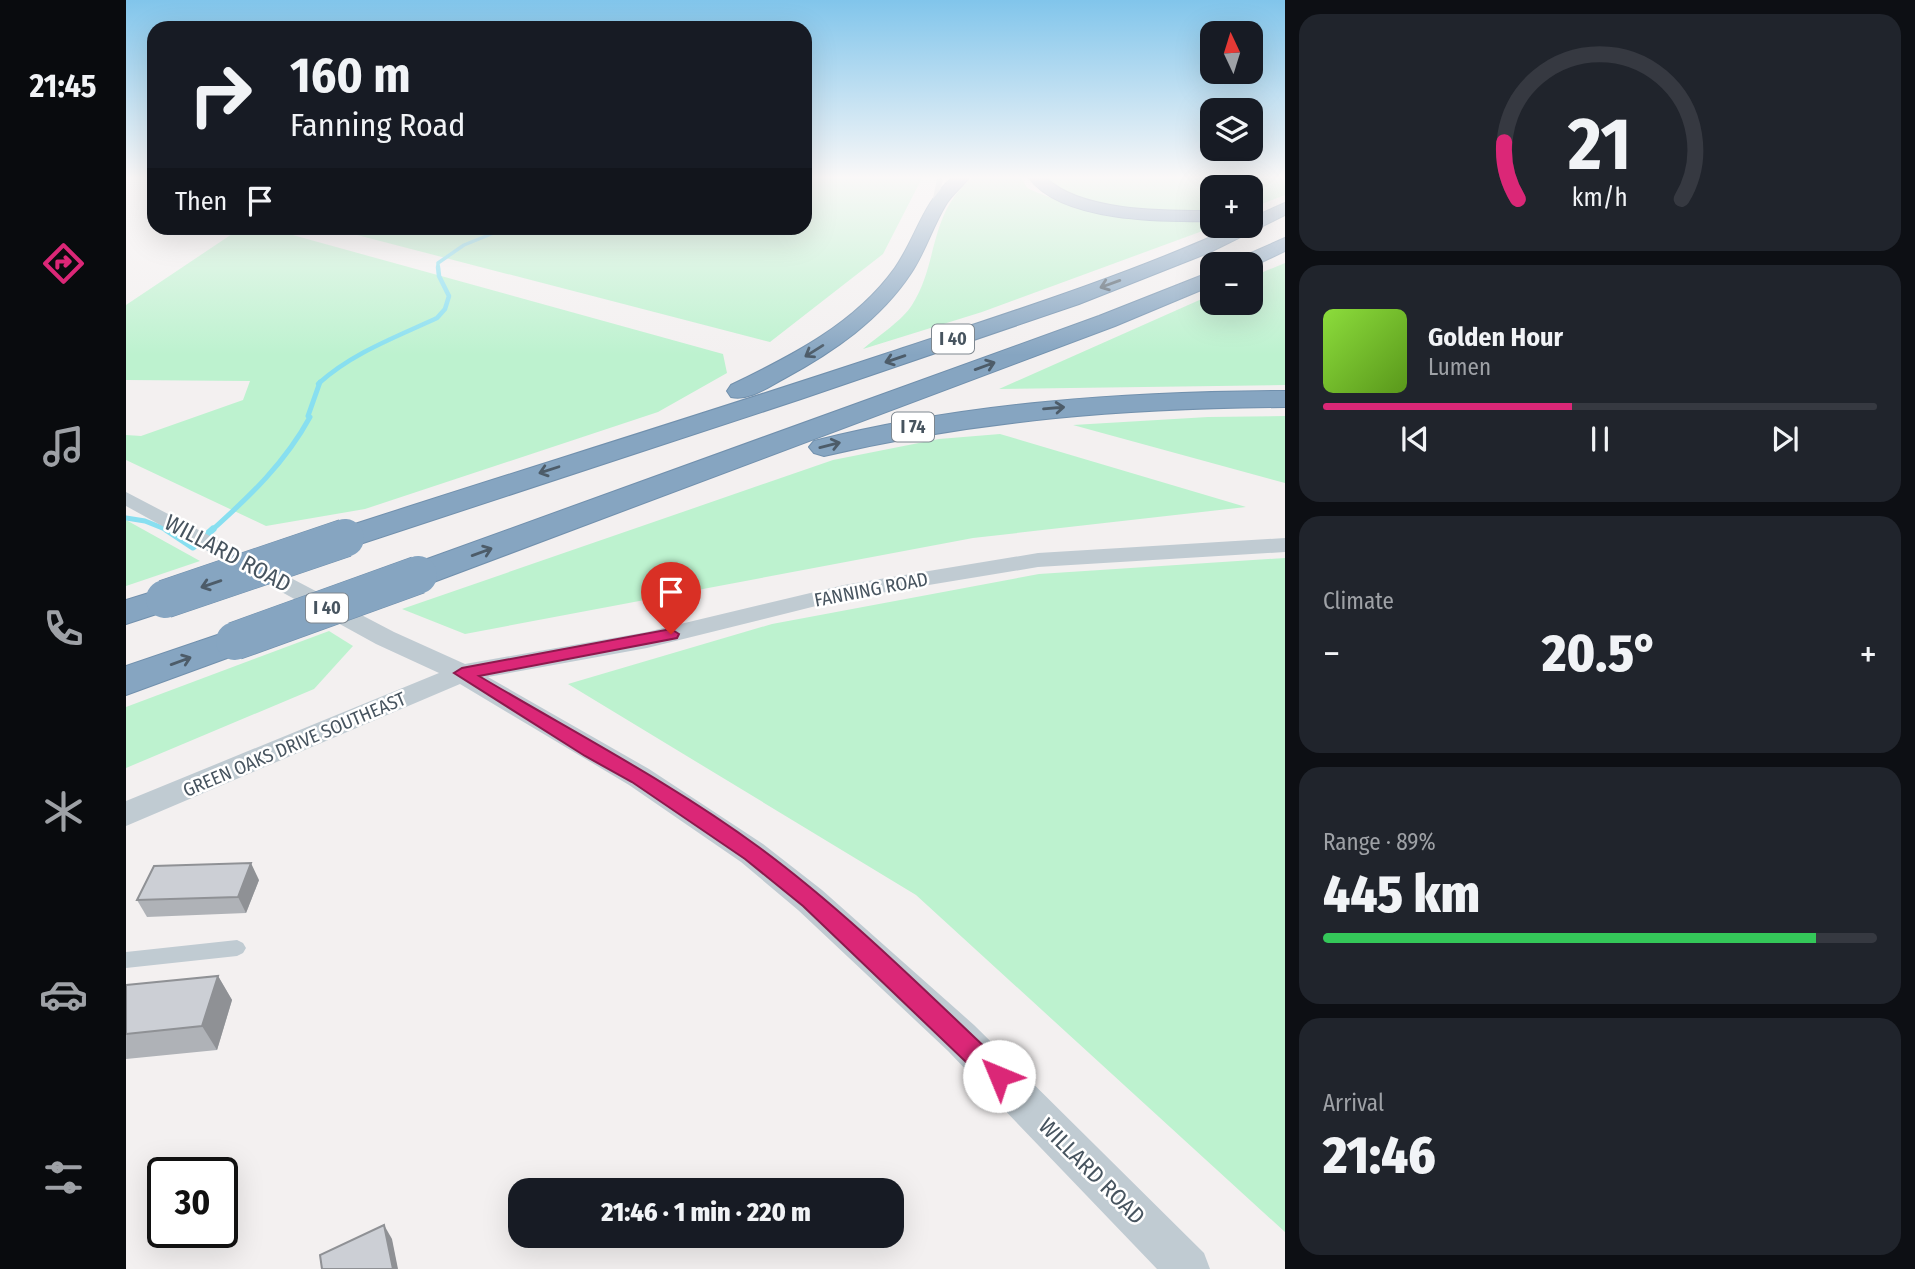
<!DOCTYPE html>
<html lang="en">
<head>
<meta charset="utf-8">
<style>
  body { margin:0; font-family:"Fira Sans Condensed",sans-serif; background:#20242c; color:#f1f3f6; height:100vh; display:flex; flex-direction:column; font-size:26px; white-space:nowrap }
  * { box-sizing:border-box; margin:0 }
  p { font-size:23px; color:#9ea1a6 }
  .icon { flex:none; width:38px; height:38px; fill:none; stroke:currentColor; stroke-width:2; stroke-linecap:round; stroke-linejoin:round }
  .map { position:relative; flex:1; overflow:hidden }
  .sheet { display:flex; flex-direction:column; gap:14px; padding:14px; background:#0d0f14; width:630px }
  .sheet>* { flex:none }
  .top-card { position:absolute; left:21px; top:21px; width:665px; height:214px; border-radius:21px; box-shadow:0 7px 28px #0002; background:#171b24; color:#f1f3f6; overflow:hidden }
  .needle { width:46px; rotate:356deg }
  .buttons { position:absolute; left:1074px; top:21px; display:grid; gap:14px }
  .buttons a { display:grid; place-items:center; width:63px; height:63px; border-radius:14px; background:#171b24; box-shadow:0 7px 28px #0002; font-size:35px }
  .speed { position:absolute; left:21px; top:1157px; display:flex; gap:14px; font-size:35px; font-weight:700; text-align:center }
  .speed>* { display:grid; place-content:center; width:91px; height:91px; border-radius:50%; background:#171b24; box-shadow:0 7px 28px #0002; line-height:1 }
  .speed .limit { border:4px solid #111; border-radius:10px; background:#fff; color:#111 }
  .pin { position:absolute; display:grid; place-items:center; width:60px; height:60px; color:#fff; margin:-72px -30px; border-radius:50% 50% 50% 0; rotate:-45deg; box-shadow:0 0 7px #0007 }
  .pin .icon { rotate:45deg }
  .me { position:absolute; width:77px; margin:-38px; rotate:315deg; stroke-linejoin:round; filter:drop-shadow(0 0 5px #0008) }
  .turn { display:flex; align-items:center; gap:24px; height:147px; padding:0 28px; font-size:32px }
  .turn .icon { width:91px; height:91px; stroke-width:2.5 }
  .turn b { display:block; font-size:49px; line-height:60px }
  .then { display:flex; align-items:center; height:66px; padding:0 28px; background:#0003; gap:14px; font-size:26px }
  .big { font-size:52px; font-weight:800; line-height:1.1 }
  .sheet .widget { flex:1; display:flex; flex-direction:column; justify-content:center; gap:10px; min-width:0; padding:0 24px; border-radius:21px; background:#20242c }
  .sheet .dial { align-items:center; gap:0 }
  .dial svg { height:182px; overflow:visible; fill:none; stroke:#363941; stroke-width:7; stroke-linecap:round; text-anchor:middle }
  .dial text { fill:#f1f3f6; stroke:none }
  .song { display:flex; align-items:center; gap:21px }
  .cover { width:84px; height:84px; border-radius:10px; background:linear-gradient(135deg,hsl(90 70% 55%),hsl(90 70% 35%)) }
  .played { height:7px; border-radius:4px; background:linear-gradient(90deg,#db2777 45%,#363941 45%) }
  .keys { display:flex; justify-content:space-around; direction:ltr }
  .heat { display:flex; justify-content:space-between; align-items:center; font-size:38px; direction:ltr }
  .charge { height:10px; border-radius:5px; background:linear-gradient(90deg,#34c759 89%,#363941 0) }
  .trip { position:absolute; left:382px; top:1178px; width:396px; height:70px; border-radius:21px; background:#171b24; box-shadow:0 7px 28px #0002; font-weight:800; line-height:70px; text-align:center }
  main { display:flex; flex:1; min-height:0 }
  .tab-bar { display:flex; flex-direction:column; width:126px; justify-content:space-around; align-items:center; background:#090b0e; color:#9ea1a6 }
  .tab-bar .icon { width:49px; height:49px }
  .tab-bar .on { color:#db2777 }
  .tab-bar b { font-size:32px; color:#f1f3f6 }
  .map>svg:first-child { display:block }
  .green { fill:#bdf2cf }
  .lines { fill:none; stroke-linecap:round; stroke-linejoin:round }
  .stream-far3 { stroke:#88dff0; stroke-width:3.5 }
  .stream-far2 { stroke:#88dff0; stroke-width:4.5 }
  .stream-far1 { stroke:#88dff0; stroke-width:5 }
  .stream { stroke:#88dff0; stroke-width:7 }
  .motorway-casing { stroke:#7190ad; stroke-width:2 }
  .service { fill:#c0cbd2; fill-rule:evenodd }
  .minor { fill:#c0cbd2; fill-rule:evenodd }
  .motorway { fill:#86a5c1; fill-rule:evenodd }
  .motorway-bridge-casing { stroke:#7190ad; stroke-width:39; stroke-linecap:butt }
  .motorway-bridge { stroke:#86a5c1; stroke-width:38 }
  .wall { fill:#afb2b7 }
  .shaded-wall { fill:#8f9195 }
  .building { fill:#cccfd5; stroke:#8f9195; stroke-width:2 }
  .oneway { stroke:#4d5c69 }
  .route { fill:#db2777; stroke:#8e194d; stroke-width:2 }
  .labels { text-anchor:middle; stroke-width:5; stroke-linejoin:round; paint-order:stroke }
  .shield { fill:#fff; stroke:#7e878f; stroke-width:2 }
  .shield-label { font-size:18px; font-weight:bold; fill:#47545f }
  .street-label { font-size:19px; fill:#47545f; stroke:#fff }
  .near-street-label { font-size:23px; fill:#47545f; stroke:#fff }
</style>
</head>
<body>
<main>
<nav class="tab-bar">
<b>21:45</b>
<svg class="icon on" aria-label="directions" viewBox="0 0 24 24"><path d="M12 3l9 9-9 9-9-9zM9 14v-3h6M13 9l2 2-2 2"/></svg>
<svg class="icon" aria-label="music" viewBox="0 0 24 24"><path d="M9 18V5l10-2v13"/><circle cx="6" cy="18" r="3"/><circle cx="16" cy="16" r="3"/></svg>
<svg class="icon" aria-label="phone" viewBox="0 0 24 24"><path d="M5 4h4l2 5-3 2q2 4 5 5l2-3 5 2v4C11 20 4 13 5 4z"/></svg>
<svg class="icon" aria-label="climate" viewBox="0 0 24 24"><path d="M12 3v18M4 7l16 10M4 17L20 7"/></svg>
<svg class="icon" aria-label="car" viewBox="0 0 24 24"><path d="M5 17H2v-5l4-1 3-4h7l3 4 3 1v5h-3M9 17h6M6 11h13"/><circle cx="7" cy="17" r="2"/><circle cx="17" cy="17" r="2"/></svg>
<svg class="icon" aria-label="filters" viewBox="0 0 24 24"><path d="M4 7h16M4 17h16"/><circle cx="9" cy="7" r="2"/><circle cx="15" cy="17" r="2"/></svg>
</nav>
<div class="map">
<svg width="1159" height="1269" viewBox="0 0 1159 1269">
  <rect width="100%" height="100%" fill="#f3f0f0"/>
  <g class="green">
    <path d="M679,178H796L757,254L644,342L204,228H679Z"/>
    <path d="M846,178H896L901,188C958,214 1024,222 1087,222V226H1090L856,312L737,349C751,337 777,320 786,305C813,263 802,214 846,178Z"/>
    <path d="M919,178H1151L1159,179V195L1125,208V187H1087V213C1050,212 938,211 919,178Z"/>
    <path d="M115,228L145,229L597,354L601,373L532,412L239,509L140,526L0,460V435L15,436L117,400L124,381L0,380V305Z"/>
    <path d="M1159,263V385L873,389L1087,294V303H1125V277Z"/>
    <path d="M1159,416V483L947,425L1082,417Z"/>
    <path d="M874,434L1120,507L847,538L339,634L276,609L707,460L813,439Z"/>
    <path d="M0,520L74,561L0,586Z"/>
    <path d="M1159,558V1232L790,895L442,684L646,624L913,574Z"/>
    <path d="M203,631L227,646L188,689L0,768V707Z"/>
  </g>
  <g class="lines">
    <path class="stream-far3" d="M312,268V263L338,245L380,228"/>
    <path class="stream-far2" d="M192,384C226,353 270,337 311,318L319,309L323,296L313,276L312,267"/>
    <g class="stream-far1">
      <path d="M0,518L19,521L44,531"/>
      <path d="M85,531C124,496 159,463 184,417L182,416L194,382"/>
    </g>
    <path class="stream" d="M40,529L67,547L87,529"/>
    <g class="motorway-casing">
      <g id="motorway">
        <path d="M826,178H843C835,188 825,195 819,206C806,228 799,252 785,273C754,320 707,352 659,378C642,387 624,401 605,397L601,391L605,385C665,356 729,324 769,268C790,238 797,202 826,178Z"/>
        <path d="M903,178H920C956,212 1039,211 1087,211V221C1036,222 936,222 903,178Z"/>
        <path d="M1159,203V215L1082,253L953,304L675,399L231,545L219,548L207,545L202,538L207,531C392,471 578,414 762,353C879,314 997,277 1110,226H1125V218Z"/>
        <path d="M1159,238V251L1125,267V264H1106L1109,260Z"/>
        <path d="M1087,271V285L989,326L305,583L292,586L279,583L274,575L279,567L973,316Z"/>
        <path d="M1159,391V407C1003,408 850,420 698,456L688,453L683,447L688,441C843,402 1000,392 1159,391Z"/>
        <path d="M39,588L52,591L57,599L52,607L0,624V600Z"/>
        <path d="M109,629L123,632L128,641L123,650L0,695V666Z"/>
      </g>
    </g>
    <g class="service">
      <path d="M815,178L817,179L811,208L808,210L805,208L811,179Z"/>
      <path d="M111,940L117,943L120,948L117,953L111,956L0,968V952Z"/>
    </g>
    <path class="minor" d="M0,492L268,632L339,664L521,632L718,585L912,553L1159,538V552L912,567L718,599L521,648L362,677L523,769L637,844L696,890L848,1025L1078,1253L1084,1269H1031L822,1051L672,910L615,862L503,785L334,684L0,826V801L313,673L250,644L0,506Z"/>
    <use href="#motorway" class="motorway"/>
    <g class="motorway-bridge-casing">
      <g id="motorway-bridge">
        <path d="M39,599L219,538"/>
        <path d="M109,641L292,575"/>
      </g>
    </g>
    <use href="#motorway-bridge" class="motorway-bridge"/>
  </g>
  <g class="wall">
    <path d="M133,880L120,913L21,917L11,900Z"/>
    <path d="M92,976L106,1000L91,1050L0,1059V985Z"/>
  </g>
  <g class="shaded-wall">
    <path d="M125,863L133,880L120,913L112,897Z"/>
    <path d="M92,976L106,1000L91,1050L76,1026Z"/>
    <path d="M258,1225L266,1239L272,1269H267Z"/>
  </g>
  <g class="building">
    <path d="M125,863L112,897L11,900L28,866Z"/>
    <path d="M92,976L76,1026L0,1034V985Z"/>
    <path d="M258,1225L267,1269H196L194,1255Z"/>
  </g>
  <defs><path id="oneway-shaft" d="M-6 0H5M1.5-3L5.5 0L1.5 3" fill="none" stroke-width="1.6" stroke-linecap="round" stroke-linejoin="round" transform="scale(1.75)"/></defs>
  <g class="oneway">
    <use href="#oneway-shaft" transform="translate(984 284) rotate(160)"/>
    <use href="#oneway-shaft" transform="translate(688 351) rotate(148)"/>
    <use href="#oneway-shaft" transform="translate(769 359) rotate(161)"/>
    <use href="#oneway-shaft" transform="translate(859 366) rotate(-20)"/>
    <use href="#oneway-shaft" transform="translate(928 408) rotate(-5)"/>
    <use href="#oneway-shaft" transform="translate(704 445) rotate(-14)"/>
    <use href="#oneway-shaft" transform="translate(423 470) rotate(162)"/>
    <use href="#oneway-shaft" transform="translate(356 552) rotate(-20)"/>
    <use href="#oneway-shaft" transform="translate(85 584) rotate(161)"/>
    <use href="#oneway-shaft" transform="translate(55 661) rotate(-20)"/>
  </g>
  <linearGradient id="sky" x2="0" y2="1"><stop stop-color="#81c5eb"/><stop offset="0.5" stop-color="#faf8f8"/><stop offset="1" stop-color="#faf8f8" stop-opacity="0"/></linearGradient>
  <rect width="1159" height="355" fill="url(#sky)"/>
  <path class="route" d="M545,629L553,634L551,638L353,676C447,732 546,783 634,848C723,914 801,993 881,1068L885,1076L881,1085L873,1089L864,1085L677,906L619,859L506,782L459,756L328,673L336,668Z"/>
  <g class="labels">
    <g class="shield">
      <rect x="806" y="324.5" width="42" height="29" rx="5"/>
      <rect x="766" y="412.5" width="42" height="29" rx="5"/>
      <rect x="180" y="593.5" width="42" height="29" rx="5"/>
    </g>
    <g class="shield-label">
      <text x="827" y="345">I 40</text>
      <text x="787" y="433">I 74</text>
      <text x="201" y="614">I 40</text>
    </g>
    <g class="street-label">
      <text transform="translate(745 589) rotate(-11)" y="7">FANNING ROAD</text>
      <text transform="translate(168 744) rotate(-23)" y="7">GREEN OAKS DRIVE SOUTHEAST</text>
    </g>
    <g class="near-street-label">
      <text transform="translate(102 553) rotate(28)" y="8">WILLARD ROAD</text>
      <text transform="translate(966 1171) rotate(45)" y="8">WILLARD ROAD</text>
    </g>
  </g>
</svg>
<div class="buttons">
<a><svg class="needle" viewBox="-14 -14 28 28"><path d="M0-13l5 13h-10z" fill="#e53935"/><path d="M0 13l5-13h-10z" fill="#9ea1a6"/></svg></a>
<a><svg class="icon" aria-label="layers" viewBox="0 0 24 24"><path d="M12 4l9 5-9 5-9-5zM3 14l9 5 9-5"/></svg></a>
<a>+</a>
<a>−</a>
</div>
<div class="speed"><div class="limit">30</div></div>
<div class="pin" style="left:545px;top:634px;background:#d93025"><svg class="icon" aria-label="arrive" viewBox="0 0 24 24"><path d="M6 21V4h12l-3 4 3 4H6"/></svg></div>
<svg class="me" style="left:873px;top:1076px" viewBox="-20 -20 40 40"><circle r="19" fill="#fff"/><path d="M0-13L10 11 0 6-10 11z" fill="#db2777"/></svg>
<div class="trip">21:46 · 1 min · 220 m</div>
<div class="top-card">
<div class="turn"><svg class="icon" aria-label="right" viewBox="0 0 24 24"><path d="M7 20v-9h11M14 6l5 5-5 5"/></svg><div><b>160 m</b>Fanning Road</div></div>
<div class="then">Then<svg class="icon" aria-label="arrive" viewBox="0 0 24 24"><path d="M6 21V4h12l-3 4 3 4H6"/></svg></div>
</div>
</div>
<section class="sheet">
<div class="widget dial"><svg viewBox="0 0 100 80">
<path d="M14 69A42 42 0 1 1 86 69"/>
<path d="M14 69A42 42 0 0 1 8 44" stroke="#db2777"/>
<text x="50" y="56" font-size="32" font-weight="700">21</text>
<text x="50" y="72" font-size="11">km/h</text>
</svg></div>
<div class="widget">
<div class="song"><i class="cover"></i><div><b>Golden Hour</b><p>Lumen</p></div></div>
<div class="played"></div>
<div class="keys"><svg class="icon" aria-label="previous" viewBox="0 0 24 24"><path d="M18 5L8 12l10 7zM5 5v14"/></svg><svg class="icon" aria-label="pause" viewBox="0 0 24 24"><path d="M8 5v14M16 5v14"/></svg><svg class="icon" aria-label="next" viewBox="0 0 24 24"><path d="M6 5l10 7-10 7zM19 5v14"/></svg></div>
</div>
<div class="widget"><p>Climate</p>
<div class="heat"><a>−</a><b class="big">20.5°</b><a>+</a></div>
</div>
<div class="widget"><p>Range · 89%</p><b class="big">445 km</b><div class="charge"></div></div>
<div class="widget"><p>Arrival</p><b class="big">21:46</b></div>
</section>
</main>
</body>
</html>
